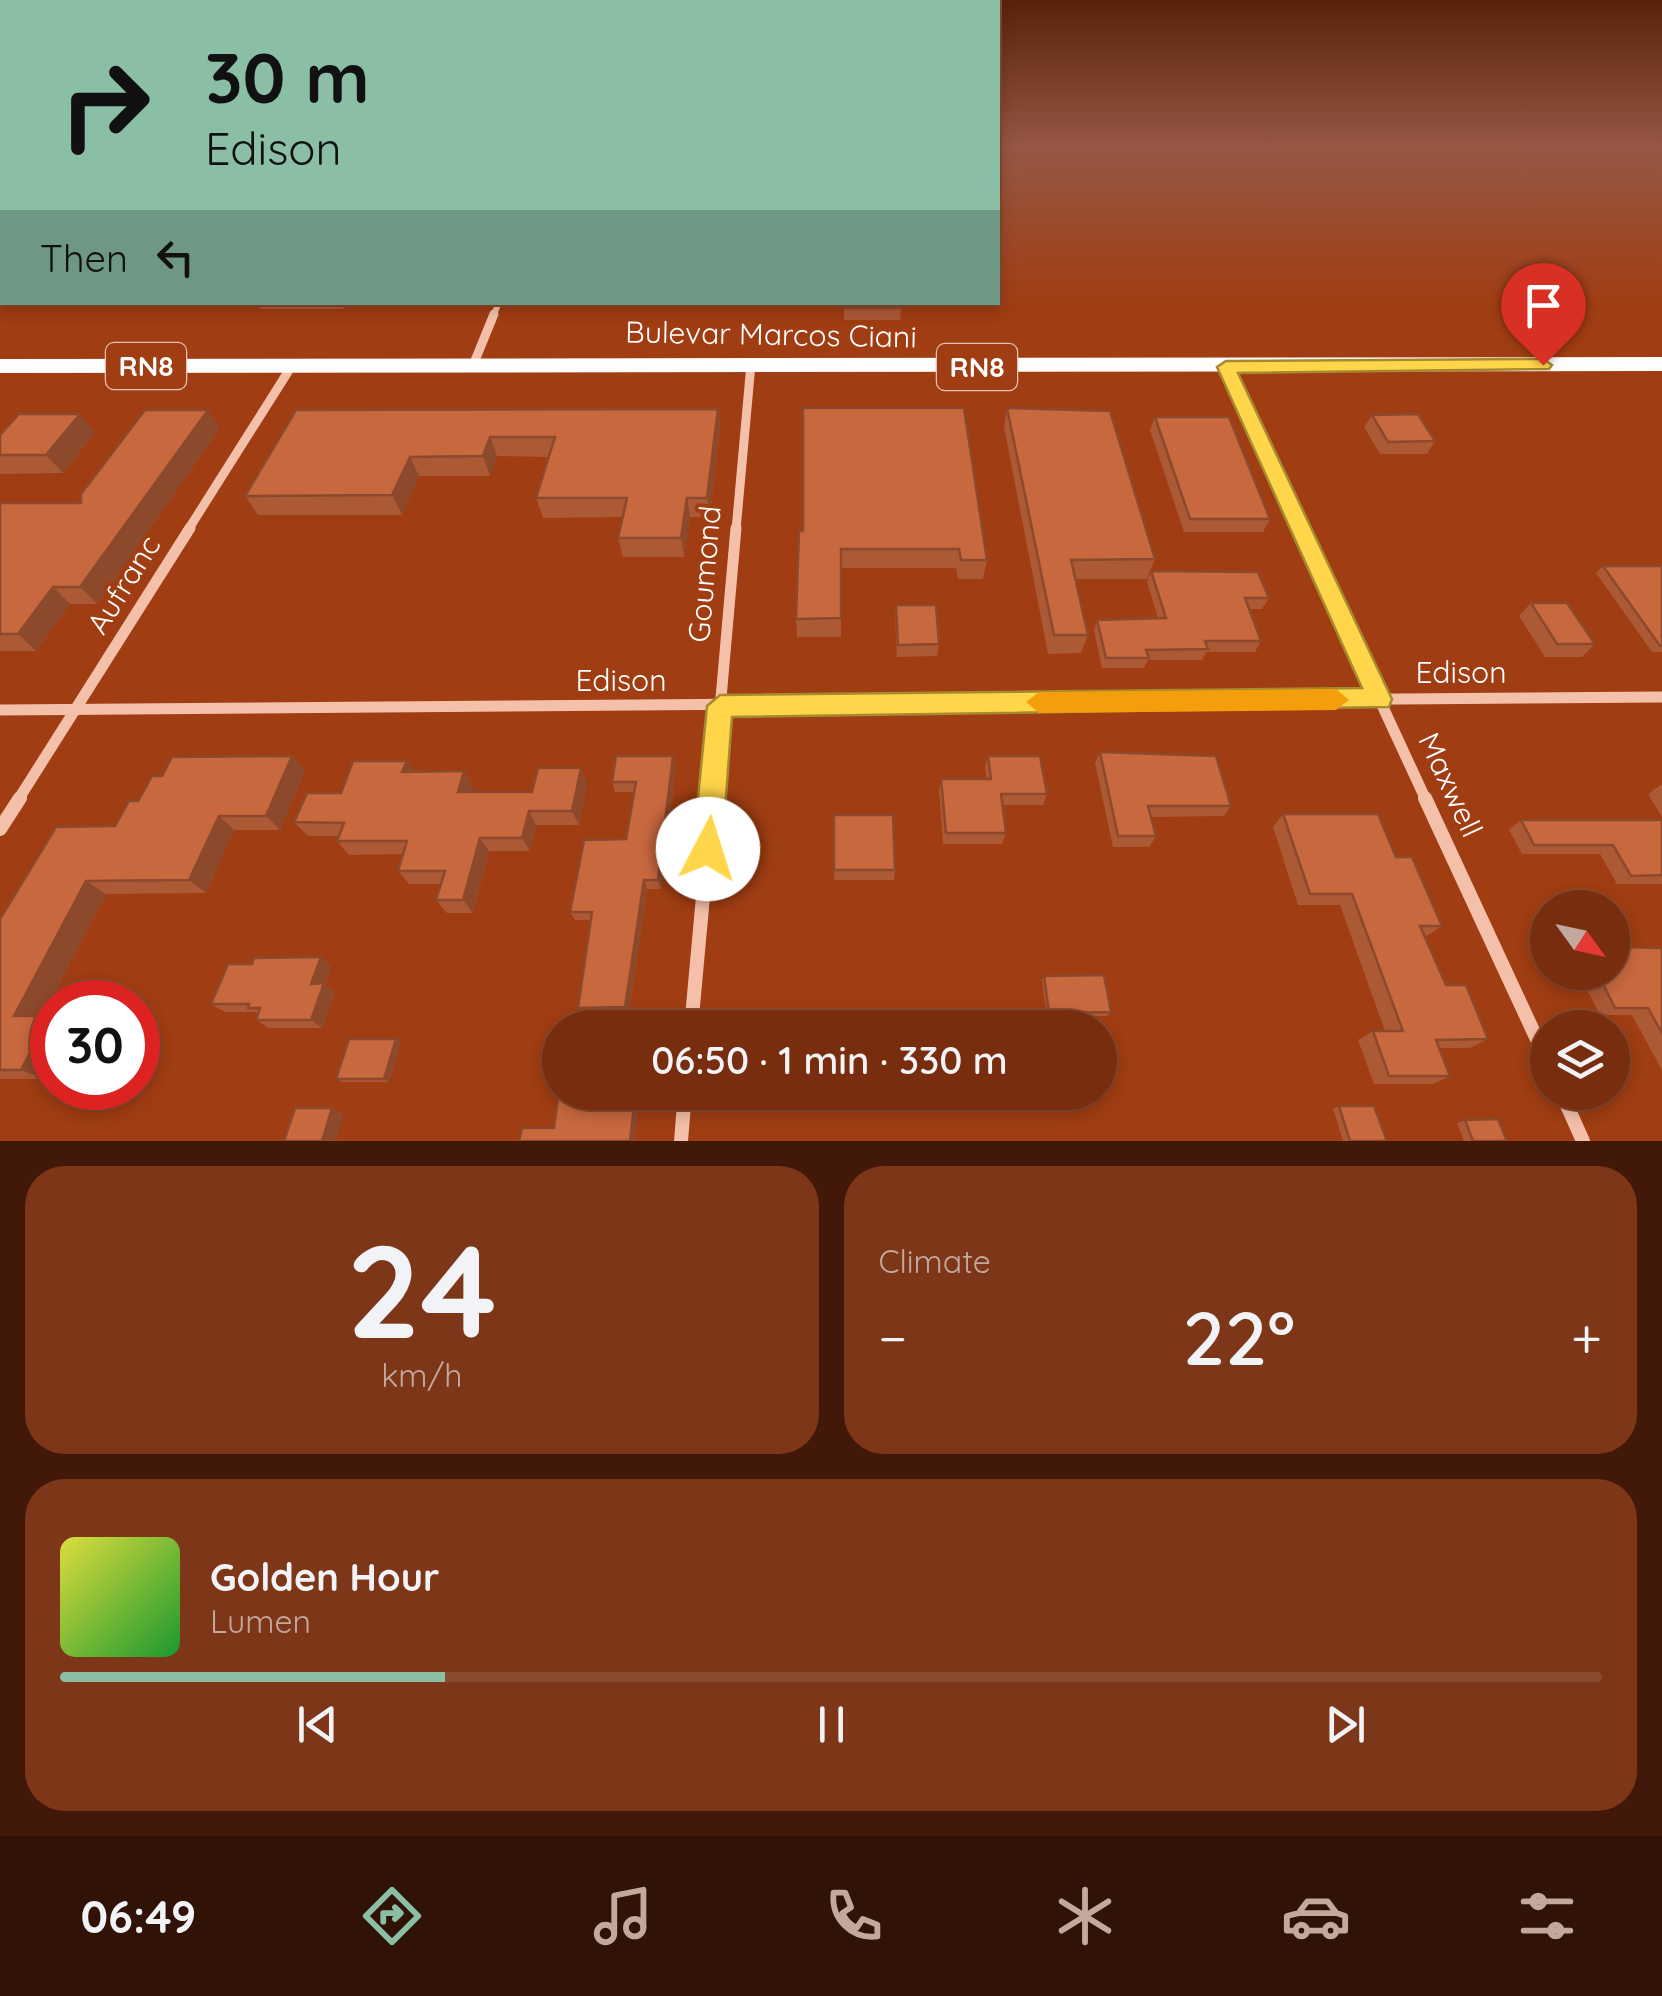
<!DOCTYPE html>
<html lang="en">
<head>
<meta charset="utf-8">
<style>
  body { margin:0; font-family:Quicksand,sans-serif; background:#7d3617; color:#f1f3f6; height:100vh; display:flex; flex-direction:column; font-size:38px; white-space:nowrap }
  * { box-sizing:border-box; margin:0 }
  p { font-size:32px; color:#c3a89e }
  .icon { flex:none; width:55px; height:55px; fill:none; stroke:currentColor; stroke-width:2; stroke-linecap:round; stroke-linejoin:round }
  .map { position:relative; height:1141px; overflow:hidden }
  .drawer { display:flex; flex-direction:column; gap:25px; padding:25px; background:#421908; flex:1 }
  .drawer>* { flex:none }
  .hud { position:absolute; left:0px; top:0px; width:1000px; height:305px; box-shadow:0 5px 15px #0003,0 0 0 2px #894a2e; background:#8abfa5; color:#111; overflow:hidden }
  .needle { width:65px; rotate:123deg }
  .buttons { position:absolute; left:1530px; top:890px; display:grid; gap:20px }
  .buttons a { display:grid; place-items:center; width:100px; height:100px; border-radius:50%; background:#782e0e; box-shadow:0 5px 15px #0003,0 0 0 2px #894a2e; font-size:50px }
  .speed { position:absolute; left:30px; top:980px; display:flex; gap:20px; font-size:50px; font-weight:700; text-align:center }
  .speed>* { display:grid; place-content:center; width:130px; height:130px; border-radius:50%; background:#782e0e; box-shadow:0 5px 15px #0003,0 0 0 2px #894a2e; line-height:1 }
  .speed .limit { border:15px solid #d22; background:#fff; color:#111 }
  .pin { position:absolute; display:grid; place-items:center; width:85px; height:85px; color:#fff; margin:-102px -42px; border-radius:50% 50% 50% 0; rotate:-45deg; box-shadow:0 0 10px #0007 }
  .pin .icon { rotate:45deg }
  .me { position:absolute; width:110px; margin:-55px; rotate:5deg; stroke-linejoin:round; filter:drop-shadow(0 0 8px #0008) }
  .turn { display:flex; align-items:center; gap:35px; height:210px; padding:0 40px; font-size:45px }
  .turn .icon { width:130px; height:130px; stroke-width:2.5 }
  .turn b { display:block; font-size:70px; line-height:85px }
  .then { display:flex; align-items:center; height:95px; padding:0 40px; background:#0003; gap:20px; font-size:38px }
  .big { font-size:75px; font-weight:600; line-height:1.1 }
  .drawer .widget { flex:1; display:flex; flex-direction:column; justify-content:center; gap:15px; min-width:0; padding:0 35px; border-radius:40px; background:#7d3617 }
  .drawer .dial { align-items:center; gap:0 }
  .dial b { font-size:130px; line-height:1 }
  .song { display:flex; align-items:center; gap:30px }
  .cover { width:120px; height:120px; border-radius:15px; background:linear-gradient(135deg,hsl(60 70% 55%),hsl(130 70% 35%)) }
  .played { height:10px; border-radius:5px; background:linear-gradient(90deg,#8abfa5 25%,#894a2e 25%) }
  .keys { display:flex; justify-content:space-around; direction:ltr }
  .heat { display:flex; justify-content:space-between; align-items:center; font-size:55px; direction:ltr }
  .drawer .tiles { flex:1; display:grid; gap:25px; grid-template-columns:1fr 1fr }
  .widget:last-child { grid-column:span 2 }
  .trip { position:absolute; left:542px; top:1010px; width:575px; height:100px; border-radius:50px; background:#782e0e; box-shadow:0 5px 15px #0003,0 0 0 2px #894a2e; font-weight:600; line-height:100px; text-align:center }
  .dock { display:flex; height:160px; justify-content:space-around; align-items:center; background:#301206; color:#c3a89e }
  .dock .icon { width:70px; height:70px }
  .dock .active { color:#8abfa5 }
  .dock b { font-size:45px; color:#f1f3f6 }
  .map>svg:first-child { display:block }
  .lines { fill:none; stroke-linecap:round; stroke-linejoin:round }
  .minor-far3 { stroke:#f5c0aa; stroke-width:6 }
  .minor-far2 { stroke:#f5c0aa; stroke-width:9 }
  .minor-far1 { stroke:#f5c0aa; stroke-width:11 }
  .minor { stroke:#f5c0aa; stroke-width:14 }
  .trunk { fill:#fffcfc; fill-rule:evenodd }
  .wall { fill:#ac5936 }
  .shaded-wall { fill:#8c492c }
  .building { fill:#c8683f; stroke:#8c492c; stroke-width:2.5 }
  .route { fill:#ffd54a; stroke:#a68a30; stroke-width:2.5 }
  .slow { fill:#f59e0b }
  .labels { text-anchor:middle; stroke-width:8; stroke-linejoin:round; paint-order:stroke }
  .shield { fill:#a03d12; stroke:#e2c5b8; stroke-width:2.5 }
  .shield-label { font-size:28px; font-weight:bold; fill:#fff }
  .street-label { font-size:30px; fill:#fff; stroke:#a03d12 }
</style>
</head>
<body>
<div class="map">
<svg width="1662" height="1141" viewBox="0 0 1662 1141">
  <rect width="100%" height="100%" fill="#a03d12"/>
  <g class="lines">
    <path class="minor-far3" d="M493,317L499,302"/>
    <g class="minor-far2">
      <path d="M474,363L494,314"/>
      <path d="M1226,367L1302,530"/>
      <path d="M188,530L291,367"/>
      <path d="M736,530L751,364"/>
    </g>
    <g class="minor-far1">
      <path d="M1300,528L1426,800"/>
      <path d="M0,710L1662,697"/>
      <path d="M18,800L190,528"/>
      <path d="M712,800L736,528"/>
    </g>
    <g class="minor">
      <path d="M1425,798L1548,1063"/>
      <path d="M0,829L20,798"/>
      <path d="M691,1028L712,798"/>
      <path d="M1561,1092L1583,1141"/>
      <path d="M681,1141L685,1092"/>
    </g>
    <path class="trunk" d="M1662,357V371L0,373V359Z"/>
  </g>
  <g class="wall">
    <path d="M2,152V235H0V154Z"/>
    <path d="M256,302H347L343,309H260Z"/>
    <path d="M844,302L901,308L900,320H844Z"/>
    <path d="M803,408L987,560L983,579H958L956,568H841V637H797L796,619L803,531Z"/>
    <path d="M1007,408L1155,559L1147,579H1075L1088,635L1081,653L1048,654L1004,427Z"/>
    <path d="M718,409L720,428L710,517H690L684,557H623L618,538L623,517L543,518L536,498L549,457L497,456L490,476H419L402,515H258L245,496L296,410Z"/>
    <path d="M1372,415L1435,441L1427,454H1380L1364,427Z"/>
    <path d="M1155,417L1270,519L1263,532H1184L1150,430Z"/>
    <path d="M220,428L97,604H70L36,651H0V503H81Z"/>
    <path d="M95,433L63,473L0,474V435Z"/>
    <path d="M1603,566H1662V652H1652L1596,573Z"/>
    <path d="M1151,571L1269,598L1262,609H1249L1261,641L1255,652H1206L1202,660H1148L1144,668H1102L1094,631L1097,620L1158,618L1147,582Z"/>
    <path d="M1531,603L1595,644L1582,657H1545L1519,616Z"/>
    <path d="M896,605L939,644L937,656L897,657L895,617Z"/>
    <path d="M1100,752L1231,806L1224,816L1151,817L1156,836L1149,847H1113L1095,763Z"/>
    <path d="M292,756L305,771L280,830H234L206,893L106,894L42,1016L52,1017V1063L45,1079H0V919L115,826L138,801Z"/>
    <path d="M988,756L1047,794L1043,805H1002L1006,833L1002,844H943L939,790L941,779H987L985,767Z"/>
    <path d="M676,766L661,889H647L629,1014L583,1015L578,1008L591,920H575L570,912L626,839L634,792H615L612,782Z"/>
    <path d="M464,771L473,786L471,792H532L587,782L579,825H536L530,851H489L473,913H447L436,900L441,884H409L398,871L403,854L349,855L337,841L339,836H308L294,822L341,793L414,772Z"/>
    <path d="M1662,784V817L1648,794Z"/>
    <path d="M1283,814L1396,857L1442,926L1425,937L1446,985L1488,1039L1470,1048H1439L1450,1076L1433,1084H1374L1358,1040L1373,1031H1385L1340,905H1298L1273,827Z"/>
    <path d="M834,815L895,870L894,880H834Z"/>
    <path d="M1521,820H1662V884H1617L1600,854H1522L1509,830Z"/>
    <path d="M1662,948V1070L1632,1015H1600L1578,972H1612Z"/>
    <path d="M331,966L325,985L335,992L322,1028H269L256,1020L258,1014L255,1012H225L211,1004Z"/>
    <path d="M1044,976L1111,1012L1107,1016L1047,1017L1042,980Z"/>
    <path d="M396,1039L401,1043L389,1082H342L336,1079Z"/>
    <rect x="795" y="1092" width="97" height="2"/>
    <path d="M1339,1106L1387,1141H1343L1333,1109Z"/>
    <path d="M1465,1120L1507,1141H1464L1457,1123Z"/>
  </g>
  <g class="shaded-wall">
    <path d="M718,409L720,428L710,517L707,498Z"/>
    <path d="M208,410L220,428L97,604L80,587Z"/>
    <path d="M80,414L95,433L63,473L46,455Z"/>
    <path d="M490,437L497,456L490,476L483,456Z"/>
    <path d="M410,457L419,476L402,515L392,495Z"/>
    <path d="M687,498L690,517L684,557L681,538Z"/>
    <path d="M53,587L70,604L36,651L18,634Z"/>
    <path d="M292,756L305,771L280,830L266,816Z"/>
    <path d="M673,756L676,766L661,889L658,880Z"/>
    <path d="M407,761L417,775L402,772Z"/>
    <path d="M581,768L587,782L579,825L572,811Z"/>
    <path d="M464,771L473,786L467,806L458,792Z"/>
    <path d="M529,811L536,825L530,851L522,838Z"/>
    <path d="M219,816L234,830L206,893L189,880Z"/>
    <path d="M480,838L489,851L473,913L463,900Z"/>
    <path d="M644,880L647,889L629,1014L625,1007Z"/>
    <path d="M86,881L106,894L37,1026L14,1016Z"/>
    <path d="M321,957L331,966L325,985L335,992L322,1028L311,1020V984Z"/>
    <path d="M49,1016L52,1017V1063L45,1079L21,1070Z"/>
    <path d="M396,1039L401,1043L389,1082L384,1079Z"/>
    <path d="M635,1098L639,1105L635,1141H630Z"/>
    <path d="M332,1108L344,1114L336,1141H322Z"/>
  </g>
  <g class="building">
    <path d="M2,152V221H0V154Z"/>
    <path d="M844,302H900L901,308H844Z"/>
    <path d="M803,408H964L987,560H961L959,549H841V618L796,619L799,531H803Z"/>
    <path d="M1007,408L1110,411L1155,559L1071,560L1088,635H1054Z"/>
    <path d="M718,409L707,498H687L681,538H618L627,498H536L555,437H490L483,456L410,457L392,495L245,496L296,410Z"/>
    <path d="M145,410H208L80,587H53L18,634H0V503H81V494Z"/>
    <path d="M19,414H80L46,455H0V435Z"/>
    <path d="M1418,414L1435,441L1388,442L1372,415Z"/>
    <path d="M1155,417H1229L1270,519H1190Z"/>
    <path d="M1603,566H1662V646H1660Z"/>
    <path d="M1151,571L1258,572L1269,598H1245L1261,641H1205L1208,649L1146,650L1149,658H1106L1097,620L1166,618Z"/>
    <path d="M1531,603H1567L1595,644H1557Z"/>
    <path d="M896,605H936L939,644L898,645Z"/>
    <path d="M1100,752L1216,756L1231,806H1148L1156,836H1118Z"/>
    <path d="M292,756L266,816H219L189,880L86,881L14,1016H49L21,1070H0V919L56,827L115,826L129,801H138L152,776H162L172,757Z"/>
    <path d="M616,756H673L658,880H644L625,1007L578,1008L592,912H570L584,840L626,839L636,782H612Z"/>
    <path d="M988,756H1040L1047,794H1001L1006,833H946L941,779H991Z"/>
    <path d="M353,761H407L402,772L464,771L458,792H532L538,768H581L572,811H529L522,838H480L463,900H436L445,871H398L407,841H337L344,823L294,822L307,793H341Z"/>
    <path d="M1283,814H1378L1396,857H1412L1442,926H1420L1446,985H1466L1488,1039L1436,1040L1450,1076H1389L1373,1031H1403L1352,894H1310Z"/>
    <path d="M834,815H893L895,870H834Z"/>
    <path d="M1521,820H1662V875L1631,876L1613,845H1534Z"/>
    <path d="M1612,947L1662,948V1033L1648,1008H1615L1597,972H1612Z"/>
    <path d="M321,957L311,984L324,983L311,1020H256L260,1008H248L249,1004H211L228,964H252L254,958Z"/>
    <path d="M1104,975L1111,1012L1049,1013L1044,976Z"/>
    <path d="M796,1022H891V1028H795Z"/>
    <path d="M349,1039H396L384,1079H336Z"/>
    <path d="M558,1098H635L630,1141H519L522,1128H554Z"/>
    <path d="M1339,1106H1374L1387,1141H1350Z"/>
    <path d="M295,1108H332L322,1141H284Z"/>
    <path d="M1498,1119L1507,1141H1473L1465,1120Z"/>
  </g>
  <linearGradient id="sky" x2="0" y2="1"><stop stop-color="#58220a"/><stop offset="0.48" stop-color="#965744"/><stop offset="1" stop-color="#965744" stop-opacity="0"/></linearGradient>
  <rect width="1662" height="307" fill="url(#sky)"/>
  <path class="route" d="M1543,359L1552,365L1549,369L1238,373L1392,699L1389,707L732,717L722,849L718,858L708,862L697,858L693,849L707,706L720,695L1362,688L1217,367L1226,361Z"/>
  <path class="slow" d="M1336,689L1349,700L1336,710L1039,713L1026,702L1039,692Z"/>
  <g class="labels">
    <g class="shield">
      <rect x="106" y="343" width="80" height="46" rx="8"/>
      <rect x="937" y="344" width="80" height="46" rx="8"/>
    </g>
    <g class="shield-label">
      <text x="146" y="376">RN8</text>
      <text x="977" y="377">RN8</text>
    </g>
    <g class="street-label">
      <text transform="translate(771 335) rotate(1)" y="10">Bulevar Marcos Ciani</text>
      <text transform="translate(705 574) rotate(-85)" y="10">Goumond</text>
      <text transform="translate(124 585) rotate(-58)" y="10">Aufranc</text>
      <text x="1461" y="683">Edison</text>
      <text x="621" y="691">Edison</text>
      <text transform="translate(1450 785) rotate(65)" y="10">Maxwell</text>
    </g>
  </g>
</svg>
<div class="buttons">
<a><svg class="needle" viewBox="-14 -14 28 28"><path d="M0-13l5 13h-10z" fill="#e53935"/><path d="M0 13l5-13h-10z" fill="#c3a89e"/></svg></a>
<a><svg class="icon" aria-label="layers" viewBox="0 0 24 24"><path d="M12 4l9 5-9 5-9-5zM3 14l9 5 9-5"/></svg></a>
</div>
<div class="speed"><div class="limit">30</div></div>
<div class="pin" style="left:1543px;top:365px;background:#d93025"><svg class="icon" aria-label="arrive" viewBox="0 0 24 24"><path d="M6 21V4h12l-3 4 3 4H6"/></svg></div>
<svg class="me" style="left:708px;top:849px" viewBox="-20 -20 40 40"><circle r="19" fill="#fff"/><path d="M0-13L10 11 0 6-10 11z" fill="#ffd54a"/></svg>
<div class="trip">06:50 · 1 min · 330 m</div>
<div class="hud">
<div class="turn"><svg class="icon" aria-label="right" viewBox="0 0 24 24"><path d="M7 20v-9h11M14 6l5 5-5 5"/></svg><div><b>30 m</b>Edison</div></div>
<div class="then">Then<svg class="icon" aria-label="left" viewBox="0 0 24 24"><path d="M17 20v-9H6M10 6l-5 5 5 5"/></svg></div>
</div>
</div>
<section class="drawer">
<div class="tiles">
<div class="widget dial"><b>24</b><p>km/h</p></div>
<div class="widget"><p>Climate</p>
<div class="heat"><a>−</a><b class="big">22°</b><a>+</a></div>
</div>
<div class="widget">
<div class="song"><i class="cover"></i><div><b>Golden Hour</b><p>Lumen</p></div></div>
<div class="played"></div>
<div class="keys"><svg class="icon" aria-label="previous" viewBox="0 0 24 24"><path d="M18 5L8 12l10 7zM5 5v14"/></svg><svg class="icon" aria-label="pause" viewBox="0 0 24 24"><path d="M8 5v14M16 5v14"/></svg><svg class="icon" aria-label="next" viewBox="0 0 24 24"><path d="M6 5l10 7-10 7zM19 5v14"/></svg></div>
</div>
</div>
</section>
<nav class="dock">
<b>06:49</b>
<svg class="icon active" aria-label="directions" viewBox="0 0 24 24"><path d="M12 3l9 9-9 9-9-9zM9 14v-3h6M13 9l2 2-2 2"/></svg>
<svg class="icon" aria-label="music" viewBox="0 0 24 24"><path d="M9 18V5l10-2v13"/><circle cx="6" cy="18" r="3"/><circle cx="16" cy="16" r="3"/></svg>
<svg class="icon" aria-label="phone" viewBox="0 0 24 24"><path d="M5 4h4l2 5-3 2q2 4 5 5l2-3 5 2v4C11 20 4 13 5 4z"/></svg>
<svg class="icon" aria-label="climate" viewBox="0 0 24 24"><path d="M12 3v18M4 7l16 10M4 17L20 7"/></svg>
<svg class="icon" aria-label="car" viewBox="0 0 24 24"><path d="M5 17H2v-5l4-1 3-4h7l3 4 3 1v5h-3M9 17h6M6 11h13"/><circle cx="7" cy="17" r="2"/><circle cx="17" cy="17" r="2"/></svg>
<svg class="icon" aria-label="filters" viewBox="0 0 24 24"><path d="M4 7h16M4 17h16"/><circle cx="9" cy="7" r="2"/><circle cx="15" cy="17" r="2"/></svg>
</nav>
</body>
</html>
